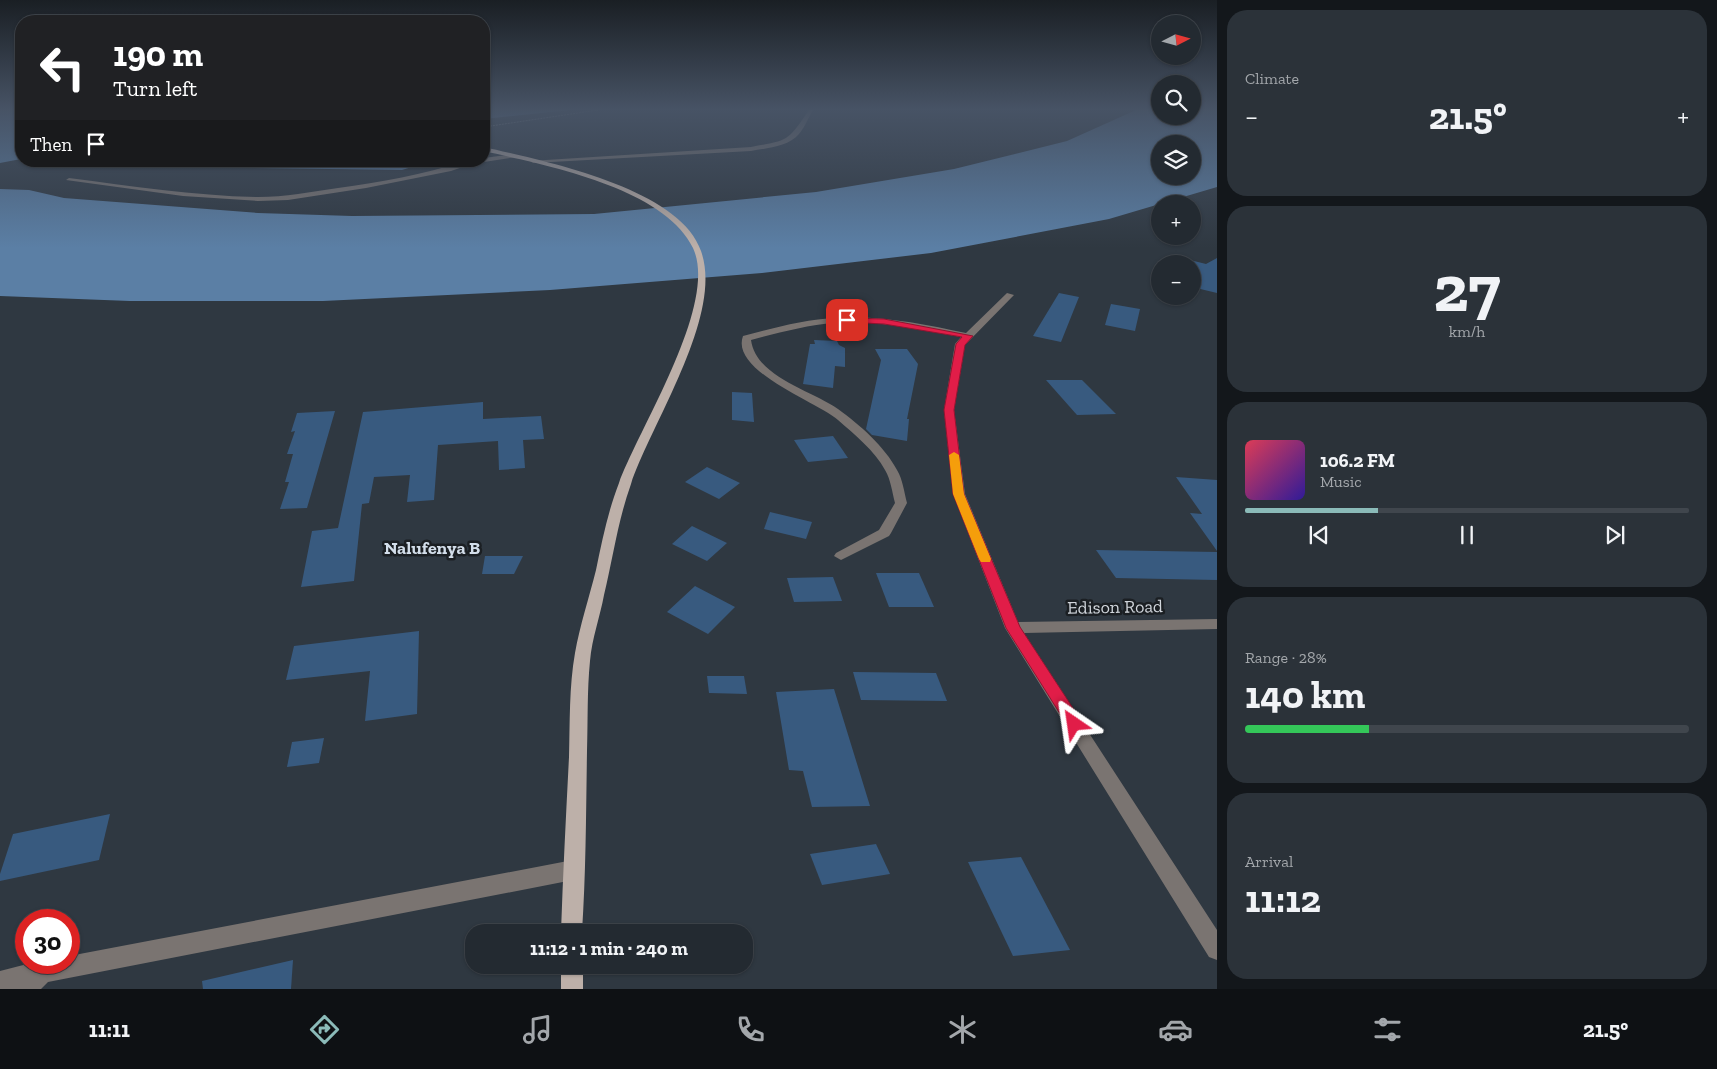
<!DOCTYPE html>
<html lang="en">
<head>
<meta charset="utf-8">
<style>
  body { margin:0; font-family:"Zilla Slab",serif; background:#2b3239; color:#f1f3f6; height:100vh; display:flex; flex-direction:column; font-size:19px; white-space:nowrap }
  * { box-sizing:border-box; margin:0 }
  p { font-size:16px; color:#a3a7ab }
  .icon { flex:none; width:28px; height:28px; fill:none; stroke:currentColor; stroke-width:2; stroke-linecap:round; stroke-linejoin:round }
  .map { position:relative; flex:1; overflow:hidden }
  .side { display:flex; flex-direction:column; gap:10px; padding:10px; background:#13171b; width:500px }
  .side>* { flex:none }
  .hud { position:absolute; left:15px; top:15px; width:475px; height:152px; border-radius:20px; box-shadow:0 1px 4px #0004,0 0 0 1px #40464d; background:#202124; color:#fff; overflow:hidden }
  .needle { width:32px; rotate:84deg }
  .fabs { position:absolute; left:1151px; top:15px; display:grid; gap:10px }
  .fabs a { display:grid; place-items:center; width:50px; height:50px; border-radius:50%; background:#232a31; box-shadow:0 1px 4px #0004,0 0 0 1px #40464d; font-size:25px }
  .speed { position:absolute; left:15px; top:909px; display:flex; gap:10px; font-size:25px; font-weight:700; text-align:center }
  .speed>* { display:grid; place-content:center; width:65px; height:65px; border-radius:50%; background:#232a31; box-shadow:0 1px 4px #0004,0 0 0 1px #40464d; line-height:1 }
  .speed .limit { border:8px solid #d22; background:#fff; color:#111 }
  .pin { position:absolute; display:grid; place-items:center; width:42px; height:42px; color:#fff; margin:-21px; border-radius:10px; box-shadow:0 2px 8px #0006 }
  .me { position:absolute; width:55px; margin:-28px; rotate:328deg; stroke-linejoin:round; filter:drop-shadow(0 0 4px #0008) }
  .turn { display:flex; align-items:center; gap:18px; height:105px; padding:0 15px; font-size:22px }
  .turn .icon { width:65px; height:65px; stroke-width:2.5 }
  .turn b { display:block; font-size:35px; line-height:42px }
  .then { display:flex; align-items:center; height:48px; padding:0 15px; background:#0003; gap:10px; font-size:19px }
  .big { font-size:38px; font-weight:700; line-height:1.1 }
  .side .tile { flex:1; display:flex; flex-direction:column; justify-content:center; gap:8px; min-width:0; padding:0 18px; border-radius:20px; background:#2b3239 }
  .side .dial { align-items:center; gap:0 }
  .dial b { font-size:65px; line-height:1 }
  .song { display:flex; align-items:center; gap:15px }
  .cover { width:60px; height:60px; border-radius:8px; background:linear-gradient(135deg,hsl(350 70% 55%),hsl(250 70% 35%)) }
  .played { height:5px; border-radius:2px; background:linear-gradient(90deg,#8bbbb9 30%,#40464d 30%) }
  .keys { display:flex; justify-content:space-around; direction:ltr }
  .heat { display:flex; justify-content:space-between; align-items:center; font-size:28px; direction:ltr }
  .charge { height:8px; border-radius:4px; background:linear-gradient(90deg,#34c759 28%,#40464d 0) }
  .trip { position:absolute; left:465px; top:924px; width:288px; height:50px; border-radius:20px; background:#232a31; box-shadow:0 1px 4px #0004,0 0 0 1px #40464d; font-weight:700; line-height:50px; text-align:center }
  .tab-bar { display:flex; height:80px; justify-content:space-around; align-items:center; background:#0e1114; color:#a3a7ab }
  .tab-bar .icon { width:35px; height:35px }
  .tab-bar .selected { color:#8bbbb9 }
  .tab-bar b { font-size:22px; color:#f1f3f6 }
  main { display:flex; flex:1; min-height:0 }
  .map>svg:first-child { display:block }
  .water { fill:#5b7fa5; fill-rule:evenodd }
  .building { fill:#385a7f }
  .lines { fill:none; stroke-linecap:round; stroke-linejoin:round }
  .path { stroke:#838a91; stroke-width:1; stroke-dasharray:2 1; stroke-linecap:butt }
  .minor { fill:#7a7471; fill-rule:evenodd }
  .major { fill:#bdb0a9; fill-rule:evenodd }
  .route { fill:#e11d48; stroke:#92132f }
  .slow { fill:#f59e0b }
  .labels { text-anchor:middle; stroke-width:5; stroke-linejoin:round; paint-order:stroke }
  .quarter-label { font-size:18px; font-weight:bold; fill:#d3deea; stroke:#1b1f23 }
  .near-street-label { font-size:18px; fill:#d1d6dc; stroke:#1b1f23 }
</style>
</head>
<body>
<main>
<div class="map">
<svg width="1217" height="989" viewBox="0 0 1217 989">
  <rect width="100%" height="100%" fill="#2f3841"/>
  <g class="water">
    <path d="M0,110H21V159L0,163Z"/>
    <path d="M484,110H570L484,119Z"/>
    <path d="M1136,110H1160V116H1192L1193,110H1217V187L1109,219L931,253L762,273L550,290L323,301H130L0,296V189L29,190L64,198L258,213L352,216L594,214L816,192L954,169L1067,141ZM1160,144H1192V176H1160Z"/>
    <path d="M50,161H431L402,170L173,167Z"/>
  </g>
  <g class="building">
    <path d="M1217,258V293L1192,287V264H1179L1186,259L1206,264Z"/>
    <path d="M1059,293L1079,297L1061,342L1033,336Z"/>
    <path d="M1111,304L1140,309L1135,331L1105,325Z"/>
    <path d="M814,340L837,341L839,345L845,348V367L835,366L833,388L803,384L810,344H815Z"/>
    <path d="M875,349H907L918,364L907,419H909L907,441L872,435L866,429L881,360Z"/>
    <path d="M1046,380H1082L1116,414L1077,415Z"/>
    <path d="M732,392L752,393L754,422L732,420Z"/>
    <path d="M483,402V419L541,416L544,439L523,440L525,468L499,470L498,441L438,445L434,500L407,502L410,475L374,477L369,503L362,504L354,581L301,587L312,531L338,528L363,412Z"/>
    <path d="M335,411L307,508L280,509L289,482H285L293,454H287L295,431L291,432L297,413Z"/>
    <path d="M833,436L848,458L808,462L794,440Z"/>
    <path d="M707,467L740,483L719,499L685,482Z"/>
    <path d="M1176,477L1217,480V551L1190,513L1202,514Z"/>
    <path d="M770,512L812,522L806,539L764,529Z"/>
    <path d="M692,526L727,543L707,561L672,544Z"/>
    <path d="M1096,550L1217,552V580L1116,578Z"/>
    <path d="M485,556H523L514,574H482Z"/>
    <path d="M876,573H919L934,607H889Z"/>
    <path d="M833,577L842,601L794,602L787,578Z"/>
    <path d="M695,586L735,607L708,634L667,612Z"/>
    <path d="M419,631L417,714L365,721L370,671L286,680L294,646Z"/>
    <path d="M853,672L936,673L947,701L861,700Z"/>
    <path d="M707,676H744L747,694L709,693Z"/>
    <path d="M834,689L870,806L812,807L803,771L789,770L776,692Z"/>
    <path d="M324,738L319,763L287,767L292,742Z"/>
    <path d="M110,814L99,860L0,881V874L13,834Z"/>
    <path d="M876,844L890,874L822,885L810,854Z"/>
    <path d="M1021,857L1070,950L1013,956L968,862Z"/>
    <path d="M293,960L291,989H203L202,981Z"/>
  </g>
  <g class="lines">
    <path class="path" d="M484,127L598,110"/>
    <g class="minor">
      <path d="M809,110H813C808,118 805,127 799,134C788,147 767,148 751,151L533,163L530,161L751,147C789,140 787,142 809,110Z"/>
      <path d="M514,154L516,157L484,162L482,161L484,158Z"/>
      <path d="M464,161H480L451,171L366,188L288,200L258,201L183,196L66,180L69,178C132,186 195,196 258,197C285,197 311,192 338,188C380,182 424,175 464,161Z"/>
      <path d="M1007,293L1014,295L965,345L954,410L965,494L1018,622L1217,619V629L1024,633L1217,930V960L1209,957L1005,628L953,494L944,410L955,344L961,337C920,329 877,320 835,323C806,325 778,333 751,340C756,377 811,390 838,409C859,424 885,447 897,470C903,480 904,492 907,503L891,533L889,536L841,560L834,556L836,553L879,530L895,503C892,492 891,480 885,470C875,451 854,434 838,420C817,402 730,371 743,336C774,328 805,319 837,318C880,315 924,324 966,333Z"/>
      <path d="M573,860L580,863L583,870L580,877L573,880L48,982L41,989H0V971L35,962H69V956Z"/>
    </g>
    <g class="major">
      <path d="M484,147C542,161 679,187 701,251C724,315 652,422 631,484C618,520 613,558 604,595C600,617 592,638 590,661C587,691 588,721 587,751C586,812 586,872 582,932H561C563,874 566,815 569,757C570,722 569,687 575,653C580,625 589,598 596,570C602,541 608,511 619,483C639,428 719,304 693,248C664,187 544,165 484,151Z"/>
      <rect x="561" y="965" width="22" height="24"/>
    </g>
  </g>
  <linearGradient id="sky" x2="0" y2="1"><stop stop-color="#1a1f24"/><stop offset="0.44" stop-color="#475365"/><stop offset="1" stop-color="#475365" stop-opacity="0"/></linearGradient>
  <rect width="1217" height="248" fill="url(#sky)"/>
  <path class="route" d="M847,318L884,319L973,336L965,345L954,410L964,494L1020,627L1080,719L1082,724L1080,728L1074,730L1069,728L1006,628L953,494L944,410L956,344L962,337L884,324L844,322L843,320Z"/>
  <path class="slow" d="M954,452L959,455L964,494L991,559L990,562H981L979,559L953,494L949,455Z"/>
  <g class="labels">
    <g class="quarter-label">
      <text x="432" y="554">Nalufenya B</text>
    </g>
    <g class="near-street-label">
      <text transform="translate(1115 607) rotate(-1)" y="6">Edison Road</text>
    </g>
  </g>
</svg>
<div class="fabs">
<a><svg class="needle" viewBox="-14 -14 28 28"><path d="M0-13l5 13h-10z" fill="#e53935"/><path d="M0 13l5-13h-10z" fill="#a3a7ab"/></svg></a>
<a><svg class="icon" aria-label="search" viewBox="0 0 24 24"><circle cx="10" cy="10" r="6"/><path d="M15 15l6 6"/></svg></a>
<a><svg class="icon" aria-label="layers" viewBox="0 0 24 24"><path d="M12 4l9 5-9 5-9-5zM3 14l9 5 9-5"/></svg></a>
<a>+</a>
<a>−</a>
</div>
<div class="speed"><div class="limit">30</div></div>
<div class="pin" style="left:847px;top:320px;background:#d93025"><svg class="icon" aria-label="arrive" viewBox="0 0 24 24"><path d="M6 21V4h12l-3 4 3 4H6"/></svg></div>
<svg class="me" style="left:1074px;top:724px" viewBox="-20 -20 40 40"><path d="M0-17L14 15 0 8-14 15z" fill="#e11d48" stroke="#fff" stroke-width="4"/></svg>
<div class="trip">11:12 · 1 min · 240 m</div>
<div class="hud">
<div class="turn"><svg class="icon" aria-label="left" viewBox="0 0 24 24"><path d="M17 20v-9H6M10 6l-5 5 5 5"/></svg><div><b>190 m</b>Turn left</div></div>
<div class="then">Then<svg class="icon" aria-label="arrive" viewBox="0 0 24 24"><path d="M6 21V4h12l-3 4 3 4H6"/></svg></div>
</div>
</div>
<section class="side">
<div class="tile"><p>Climate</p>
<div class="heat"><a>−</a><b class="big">21.5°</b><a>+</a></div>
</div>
<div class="tile dial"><b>27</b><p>km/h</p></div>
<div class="tile">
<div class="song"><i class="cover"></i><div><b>106.2 FM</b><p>Music</p></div></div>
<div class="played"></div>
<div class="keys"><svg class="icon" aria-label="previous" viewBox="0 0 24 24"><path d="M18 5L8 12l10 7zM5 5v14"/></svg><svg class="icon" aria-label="pause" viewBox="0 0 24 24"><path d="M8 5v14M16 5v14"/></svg><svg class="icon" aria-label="next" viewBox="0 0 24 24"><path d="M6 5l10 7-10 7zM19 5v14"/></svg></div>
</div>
<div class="tile"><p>Range · 28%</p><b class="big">140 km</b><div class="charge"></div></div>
<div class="tile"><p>Arrival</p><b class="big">11:12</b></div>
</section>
</main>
<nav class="tab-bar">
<b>11:11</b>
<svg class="icon selected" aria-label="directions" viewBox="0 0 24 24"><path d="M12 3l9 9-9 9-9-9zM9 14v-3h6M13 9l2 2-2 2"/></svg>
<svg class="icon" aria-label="music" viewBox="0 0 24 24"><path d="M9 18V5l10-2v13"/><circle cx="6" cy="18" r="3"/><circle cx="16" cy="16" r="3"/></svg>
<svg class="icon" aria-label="phone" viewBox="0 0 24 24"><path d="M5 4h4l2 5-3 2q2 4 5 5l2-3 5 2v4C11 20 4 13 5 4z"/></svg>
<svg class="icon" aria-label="climate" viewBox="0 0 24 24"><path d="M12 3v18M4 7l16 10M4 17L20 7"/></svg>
<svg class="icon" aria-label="car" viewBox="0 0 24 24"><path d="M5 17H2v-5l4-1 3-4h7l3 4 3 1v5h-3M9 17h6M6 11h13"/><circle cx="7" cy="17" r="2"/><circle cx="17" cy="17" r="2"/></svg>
<svg class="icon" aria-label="filters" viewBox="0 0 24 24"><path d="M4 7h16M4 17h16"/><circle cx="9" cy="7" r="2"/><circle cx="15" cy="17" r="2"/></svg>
<b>21.5°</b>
</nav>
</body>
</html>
